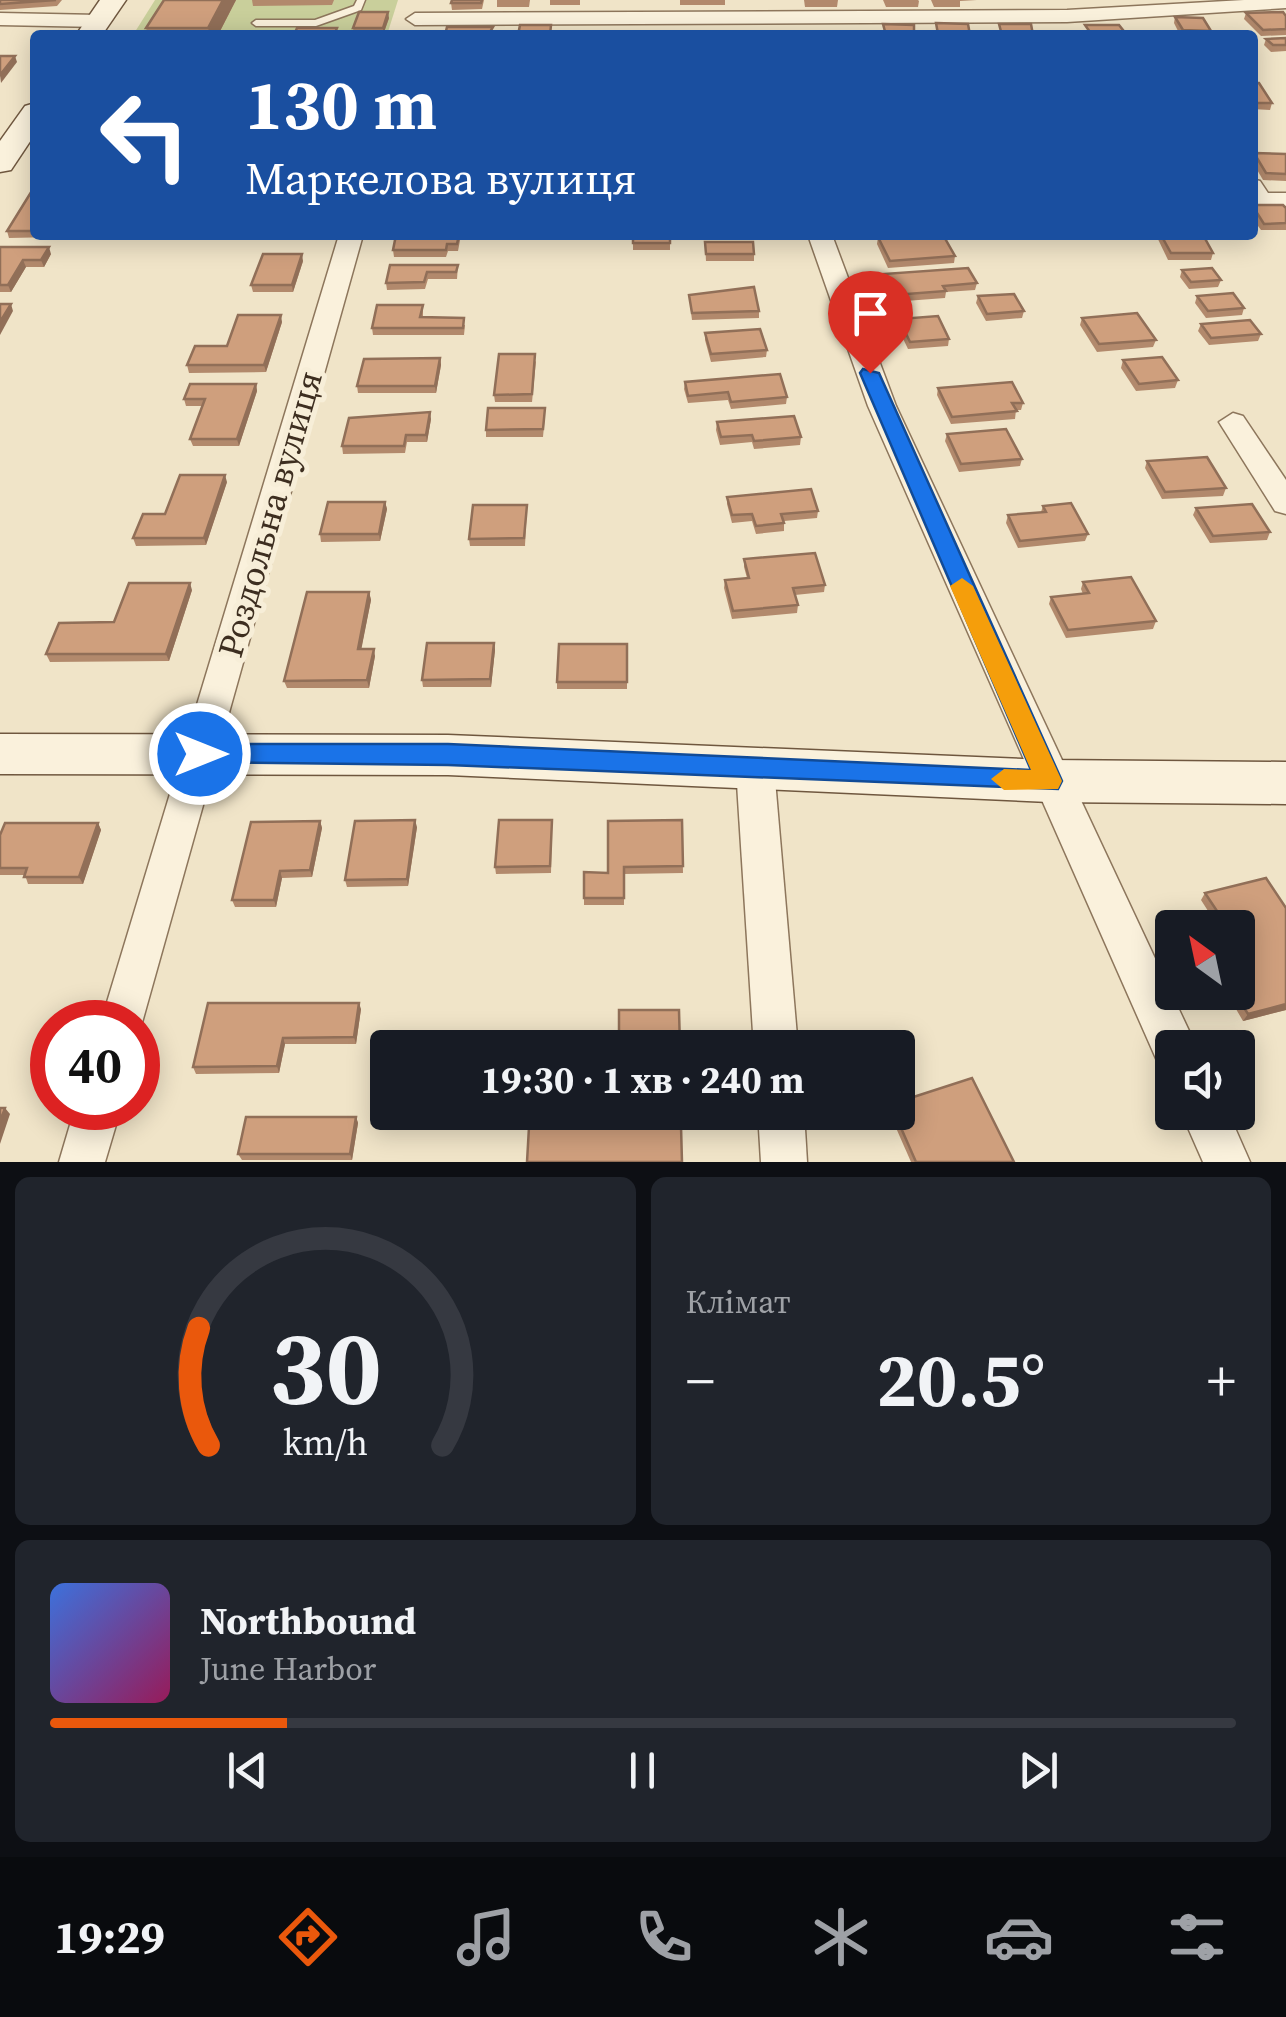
<!DOCTYPE html>
<html lang="uk">
<head>
<meta charset="utf-8">
<style>
  body { margin:0; font-family:"Source Serif 4",serif; background:#20242c; color:#f1f3f6; height:100vh; display:flex; flex-direction:column; font-size:38px; white-space:nowrap }
  * { box-sizing:border-box; margin:0 }
  p { font-size:32px; color:#9ea1a6 }
  .icon { flex:none; width:55px; height:55px; fill:none; stroke:currentColor; stroke-width:2; stroke-linecap:round; stroke-linejoin:round }
  .map { position:relative; height:1162px; overflow:hidden }
  .details { display:flex; flex-direction:column; gap:15px; padding:15px; background:#0d0f14; flex:1 }
  .details>* { flex:none }
  .top-card { position:absolute; left:30px; top:30px; width:1228px; height:210px; border-radius:10px; box-shadow:0 5px 25px #0003; background:#1a4fa0; color:#fff; overflow:hidden }
  .needle { width:65px; rotate:327deg }
  .buttons { position:absolute; left:1155px; top:910px; display:grid; gap:20px }
  .buttons a { display:grid; place-items:center; width:100px; height:100px; border-radius:10px; background:#171b24; box-shadow:0 5px 25px #0003; font-size:50px }
  .speed { position:absolute; left:30px; top:1000px; display:flex; gap:20px; font-size:50px; font-weight:700; text-align:center }
  .speed>* { display:grid; place-content:center; width:130px; height:130px; border-radius:50%; background:#171b24; box-shadow:0 5px 25px #0003; line-height:1 }
  .speed .limit { border:15px solid #d22; background:#fff; color:#111 }
  .pin { position:absolute; display:grid; place-items:center; width:85px; height:85px; color:#fff; margin:-102px -42px; border-radius:50% 50% 50% 0; rotate:-45deg; box-shadow:0 0 10px #0007 }
  .pin .icon { rotate:45deg }
  .me { position:absolute; width:110px; margin:-55px; rotate:90deg; stroke-linejoin:round; filter:drop-shadow(0 0 8px #0008) }
  .turn { display:flex; align-items:center; gap:35px; height:210px; padding:0 50px; font-size:45px }
  .turn .icon { width:130px; height:130px; stroke-width:2.5 }
  .turn b { display:block; font-size:70px; line-height:85px }
  .big { font-size:75px; font-weight:700; line-height:1.1 }
  .details .card { flex:1; display:flex; flex-direction:column; justify-content:center; gap:15px; min-width:0; padding:0 35px; border-radius:15px; background:#20242c }
  .details .dial { align-items:center; gap:0 }
  .dial svg { height:260px; overflow:visible; fill:none; stroke:#363941; stroke-width:7; stroke-linecap:round; text-anchor:middle }
  .dial text { fill:#f1f3f6; stroke:none }
  .song { display:flex; align-items:center; gap:30px }
  .cover { width:120px; height:120px; border-radius:15px; background:linear-gradient(135deg,hsl(220 70% 55%),hsl(330 70% 35%)) }
  .played { height:10px; border-radius:5px; background:linear-gradient(90deg,#ea580c 20%,#363941 20%) }
  .keys { display:flex; justify-content:space-around; direction:ltr }
  .heat { display:flex; justify-content:space-between; align-items:center; font-size:55px; direction:ltr }
  .details .tiles { flex:1; display:grid; gap:15px; grid-template-columns:1fr 1fr }
  .card:last-child { grid-column:span 2 }
  .trip { position:absolute; left:370px; top:1030px; width:545px; height:100px; border-radius:10px; background:#171b24; box-shadow:0 5px 25px #0003; font-weight:700; line-height:100px; text-align:center }
  .menu { display:flex; height:160px; justify-content:space-around; align-items:center; background:#090b0e; color:#9ea1a6 }
  .menu .icon { width:70px; height:70px }
  .menu .current { color:#ea580c }
  .menu b { font-size:45px; color:#f1f3f6 }
  .map>svg:first-child { display:block }
  .green { fill:#c9cf9b }
  .lines { fill:none; stroke-linecap:round; stroke-linejoin:round }
  .lane-casing { stroke:#8d765c; stroke-width:3 }
  .street-casing { stroke:#8d765c; stroke-width:3 }
  .secondary-casing { stroke:#6f573f; stroke-width:3 }
  .lane { fill:#faf1dc; fill-rule:evenodd }
  .street { fill:#faf1dc; fill-rule:evenodd }
  .secondary { fill:#faf1dc; fill-rule:evenodd }
  .wall { fill:#b2896c }
  .shaded-wall { fill:#916f58 }
  .building { fill:#cf9f7d; stroke:#916f58; stroke-width:2.5 }
  .route { fill:#1a73e8; stroke:#114b97; stroke-width:2.5 }
  .slow { fill:#f59e0b }
  .labels { text-anchor:middle; stroke-width:10; stroke-linejoin:round; paint-order:stroke }
  .street-label { font-size:35px; fill:#3d2e20; stroke:#f7eed8 }
</style>
</head>
<body>
<div class="map">
<svg width="1286" height="1162" viewBox="0 0 1286 1162">
  <rect width="100%" height="100%" fill="#f0e4c8"/>
  <path class="green" d="M155,0H398L387,35H133Z"/>
  <g class="lines">
    <g class="lane-casing">
      <path id="lane" d="M357,0H365L361,10L316,26H256L252,23L256,20H315L354,6Z"/>
    </g>
    <g class="street-casing">
      <g id="street">
        <path d="M1244,0H1286V8L1067,22L415,25L406,19L415,13L1067,10Z"/>
        <path d="M0,13L99,15L108,21L99,27L0,25Z"/>
        <path d="M1252,179L1260,181L1268,193H1286V207L1252,205Z"/>
        <path d="M339,235H363L138,1037V1022H101Z"/>
        <path d="M808,235H832L896,406L1190,1033L1196,1048H1172V1068L1158,1063L868,406Z"/>
        <path d="M1233,413L1243,416L1286,480V514L1275,511L1219,422Z"/>
        <path d="M755,753L768,757L774,768L798,1048H754L736,768L742,757Z"/>
        <path d="M75,1108H121L105,1162H59Z"/>
        <path d="M758,1112H804L807,1162H761Z"/>
        <path d="M1181,1112H1228L1250,1162H1203Z"/>
      </g>
    </g>
    <g class="secondary-casing">
      <g id="secondary">
        <path d="M100,0H126L102,35H76Z"/>
        <path d="M35,103V134L11,170L0,172V141L25,106Z"/>
        <path d="M0,734L448,735L1049,760L1286,762V804L1049,802L448,775L0,774Z"/>
      </g>
    </g>
    <use href="#lane" class="lane"/>
    <use href="#street" class="street"/>
    <use href="#secondary" class="secondary"/>
  </g>
  <g class="wall">
    <path d="M0,0H62L57,6L0,10Z"/>
    <path d="M164,0H236L218,35H148L146,28Z"/>
    <path d="M252,0H334L332,5L253,6Z"/>
    <path d="M484,0L482,9L452,10L451,3Z"/>
    <path d="M497,0H530L529,7H497Z"/>
    <rect x="550" y="0" width="30" height="5"/>
    <rect x="680" y="0" width="45" height="5"/>
    <path d="M804,0H838L837,7H805Z"/>
    <path d="M883,0H918L919,1L918,7H886Z"/>
    <path d="M931,0H977L960,1V7H934Z"/>
    <path d="M1246,13L1286,16V35L1261,36L1244,19Z"/>
    <path d="M1175,17L1211,31L1210,35H1180L1174,23Z"/>
    <path d="M389,18L383,35H354L353,28Z"/>
    <path d="M447,27L493,33L492,35H445Z"/>
    <path d="M1286,38V51L1271,52L1264,45L1266,39Z"/>
    <path d="M1252,83L1272,103L1270,110L1252,109Z"/>
    <path d="M1254,153L1286,154V181L1263,180L1252,161Z"/>
    <path d="M35,189V235H57L56,237L9,238L7,231Z"/>
    <path d="M1252,205L1286,208V230H1261L1252,218Z"/>
    <rect x="252" y="235" width="58" height="2"/>
    <path d="M396,235H461L458,251H448L446,257H394L393,250Z"/>
    <rect x="633" y="235" width="37" height="15"/>
    <path d="M1156,235H1203L1213,253L1211,260H1168Z"/>
    <path d="M878,237L955,256L954,263L888,268L877,244Z"/>
    <path d="M705,242L754,254V261H706Z"/>
    <path d="M0,247L51,254L44,267H26L11,292H0Z"/>
    <path d="M303,261L293,292H253L251,285Z"/>
    <path d="M458,265L457,279H428L425,289L387,290L386,283Z"/>
    <path d="M1182,270L1221,280L1218,287L1189,289L1180,277Z"/>
    <path d="M883,274L977,283L975,290L946,292L945,298L892,302L882,281Z"/>
    <path d="M689,295L759,311V318L692,320Z"/>
    <path d="M978,296L1024,311L1022,318L986,321L976,303Z"/>
    <path d="M1197,296L1244,308L1242,315L1206,318L1195,303Z"/>
    <path d="M423,305V318L465,325L464,335H373L372,328Z"/>
    <path d="M1082,318L1156,340L1153,347L1097,352L1080,325Z"/>
    <path d="M899,319L949,339L948,346L908,349L897,326Z"/>
    <path d="M282,322L266,372L189,373L187,365L227,346Z"/>
    <path d="M1201,324L1261,334L1258,341L1209,345L1198,331Z"/>
    <path d="M705,333L767,350L766,357L711,362L705,340Z"/>
    <path d="M440,358L441,365L436,393H358L357,386Z"/>
    <path d="M1123,360L1178,380L1175,388L1136,391L1121,368Z"/>
    <path d="M536,361L532,402H495L494,395Z"/>
    <path d="M685,382L787,397L786,404L731,409L728,400L688,403L684,389Z"/>
    <path d="M256,384L257,391L239,446H193L190,439L202,406H186L184,399Z"/>
    <path d="M938,388L1023,403L1021,410H1016L1015,419L951,424L937,395Z"/>
    <path d="M545,415L543,437H486V430Z"/>
    <path d="M431,419L427,442H407L405,453L343,454L342,446Z"/>
    <path d="M717,422L801,437L800,445L754,449L752,442L720,445L716,430Z"/>
    <path d="M947,434L1022,459L1020,466L959,472L945,441Z"/>
    <path d="M1147,461L1226,488L1223,496L1162,499L1145,468Z"/>
    <path d="M227,482L206,545L136,546L133,538L165,514Z"/>
    <path d="M727,497L818,511L817,518L784,521V531L756,534L752,521L732,523L727,504Z"/>
    <path d="M385,502L387,509L380,541L321,542L320,534Z"/>
    <path d="M527,505L525,546H470L469,539Z"/>
    <path d="M1043,506L1088,534L1085,541L1018,548L1006,523L1008,515L1041,512Z"/>
    <path d="M1196,508L1270,532L1267,540L1210,543L1193,515Z"/>
    <path d="M744,559L825,585L824,592L795,595L798,605L797,613L732,619L724,588L725,580L747,578L744,567Z"/>
    <path d="M1083,582L1156,621L1153,629L1066,638L1049,604L1051,597L1083,594L1081,589Z"/>
    <path d="M192,590L169,661L50,662L46,654L114,622Z"/>
    <path d="M369,592L371,600L361,649L375,656L369,688H287L284,681Z"/>
    <path d="M494,643L495,650L491,687H423L422,680Z"/>
    <path d="M627,644V689H557V682Z"/>
    <path d="M552,820L551,873L496,874L495,867Z"/>
    <path d="M682,820L683,873L624,874V905H584V872L608,873Z"/>
    <path d="M320,821L322,828L312,877L282,878L276,907H235L232,900Z"/>
    <path d="M98,823L101,830L83,884H28L25,875H0V835Z"/>
    <path d="M417,827L408,886L347,887L345,880Z"/>
    <path d="M1205,893L1286,908V1010L1243,1021L1226,992H1238L1217,925L1201,900Z"/>
    <path d="M361,1009L356,1044H285L279,1073L196,1074L193,1067Z"/>
    <path d="M889,1112H898L1014,1162H911Z"/>
    <path d="M356,1117L358,1123L352,1160H242L238,1154Z"/>
  </g>
  <g class="shaded-wall">
    <path d="M223,0H236L218,35H210L208,28Z"/>
    <path d="M388,12L389,18L383,35V28Z"/>
    <path d="M15,56L17,62L1,83L0,75Z"/>
    <path d="M49,247L51,254L44,267L41,260Z"/>
    <path d="M302,254L303,261L293,292L292,285Z"/>
    <path d="M23,260L26,267L11,292L8,285Z"/>
    <path d="M11,304L13,311L0,335V322Z"/>
    <path d="M281,315L282,322L266,372L264,365Z"/>
    <path d="M440,358L441,365L436,393L435,386Z"/>
    <path d="M256,384L257,391L239,446L237,439Z"/>
    <path d="M430,412L431,419L427,442L426,435Z"/>
    <path d="M225,475L227,482L206,545L204,538Z"/>
    <path d="M385,502L387,509L380,541L379,534Z"/>
    <path d="M190,583L192,590L169,661L166,654Z"/>
    <path d="M369,592L371,600L360,656L358,649Z"/>
    <path d="M494,643L495,650L491,687L490,679Z"/>
    <path d="M374,649L375,656L369,688L367,680Z"/>
    <path d="M415,820L417,827L408,886L407,879Z"/>
    <path d="M320,821L322,828L312,877L310,870Z"/>
    <path d="M98,823L101,830L83,884L79,877Z"/>
    <path d="M280,871L282,878L276,907L274,900Z"/>
    <path d="M359,1003L361,1009L356,1044L354,1037Z"/>
    <path d="M1286,1004V1010L1243,1021L1248,1014Z"/>
    <path d="M283,1038L285,1044L279,1073L277,1066Z"/>
    <path d="M5,1108L10,1114L0,1144V1122Z"/>
    <path d="M356,1117L358,1123L352,1160L350,1154Z"/>
  </g>
  <g class="building">
    <path d="M0,0H56L0,4Z"/>
    <path d="M164,0H223L208,28H146Z"/>
    <path d="M452,0H482L481,3H451Z"/>
    <path d="M359,12H388L383,28H353Z"/>
    <path d="M1283,12L1286,16V29L1263,30L1246,13Z"/>
    <path d="M1175,17L1203,18L1211,31L1183,30Z"/>
    <path d="M936,23L968,24L970,35L938,34Z"/>
    <path d="M883,24L914,25V35H886Z"/>
    <path d="M999,24H1031L1033,35H1002Z"/>
    <path d="M520,25H551L550,35H518Z"/>
    <path d="M1085,25H1119L1127,35H1092Z"/>
    <path d="M447,27H493L490,32H474V35H445Z"/>
    <path d="M297,28H337L334,35H294Z"/>
    <rect x="698" y="32" width="26" height="3"/>
    <path d="M1286,38V45H1273L1266,39Z"/>
    <path d="M0,56H15L0,75Z"/>
    <path d="M1252,83H1259L1272,103H1252Z"/>
    <path d="M1254,153L1286,154V174L1266,173Z"/>
    <path d="M33,189H35V231H7Z"/>
    <path d="M1252,205H1283L1286,208V223L1264,224Z"/>
    <path d="M396,235H459L457,244H447L446,250H393Z"/>
    <rect x="633" y="235" width="37" height="8"/>
    <path d="M907,235H943L955,256L890,261L878,237Z"/>
    <path d="M1161,235H1203L1213,253H1171Z"/>
    <path d="M705,242H753L754,254H706Z"/>
    <path d="M0,247H49L41,260H23L8,285H0Z"/>
    <path d="M263,254H302L292,285H251Z"/>
    <path d="M390,265H458L456,272H427L424,282L386,283Z"/>
    <path d="M968,268L977,283L943,286L946,291L894,295L883,274Z"/>
    <path d="M1212,268L1221,280L1191,282L1182,270Z"/>
    <path d="M754,287L759,311L692,313L689,295Z"/>
    <path d="M1233,293L1244,308L1208,311L1197,296Z"/>
    <path d="M1014,294L1024,311L987,314L978,296Z"/>
    <path d="M0,304H11L0,322Z"/>
    <path d="M377,305H423L420,317L464,318L463,328H372Z"/>
    <path d="M1137,313L1156,340L1099,344L1082,318Z"/>
    <path d="M238,315H281L264,365H187L195,346H227Z"/>
    <path d="M938,316L949,339L910,342L899,319Z"/>
    <path d="M1250,320L1261,334L1211,338L1201,324Z"/>
    <path d="M760,329L767,350L711,354L705,333Z"/>
    <path d="M499,354H535L532,394L494,395Z"/>
    <path d="M1162,357L1178,380L1139,384L1123,360Z"/>
    <path d="M440,358L435,386H357L364,359Z"/>
    <path d="M780,374L787,397L731,402L728,392L688,396L685,382Z"/>
    <path d="M1012,382L1023,403H1012L1017,411L952,417L938,388Z"/>
    <path d="M190,384H256L237,439H190L205,399H184Z"/>
    <path d="M488,408H545L543,429L486,430Z"/>
    <path d="M430,412L426,435H406L404,446H342L349,418Z"/>
    <path d="M794,416L801,437L754,441L752,435L721,437L717,422Z"/>
    <path d="M1006,429L1022,459L961,464L947,434Z"/>
    <path d="M1207,457L1226,488L1165,492L1147,461Z"/>
    <path d="M180,475H225L204,538H133L143,514H165Z"/>
    <path d="M811,489L818,511L781,514L784,523L756,526L752,514L732,515L727,497Z"/>
    <path d="M328,502H385L379,534H320Z"/>
    <path d="M1071,503L1088,534L1020,541L1008,515L1046,512L1043,506Z"/>
    <path d="M1252,504L1270,532L1213,536L1196,508Z"/>
    <path d="M473,505H527L524,538L469,539Z"/>
    <path d="M815,553L825,585L793,588L798,605L733,611L725,580L749,578L744,559Z"/>
    <path d="M1131,577L1156,621L1068,630L1051,597L1089,593L1083,582Z"/>
    <path d="M129,583H190L166,654H46L59,623L114,622Z"/>
    <path d="M307,592H369L358,649H374L367,680L284,681Z"/>
    <path d="M427,643H494L490,679L422,680Z"/>
    <path d="M559,644H627V682H557Z"/>
    <path d="M415,820L407,879L345,880L355,821Z"/>
    <path d="M499,820H552L550,866L495,867Z"/>
    <path d="M682,820L683,866L624,867V898H584V872L608,873V821Z"/>
    <path d="M320,821L310,870L280,871L274,900H232L251,822Z"/>
    <path d="M5,823H98L79,877H24L27,868H0V835Z"/>
    <path d="M1266,878L1286,908V1004L1248,1014L1234,992H1238V928H1208L1225,923L1205,893Z"/>
    <path d="M208,1003H359L354,1037L283,1038L277,1066L193,1067Z"/>
    <path d="M619,1010H679L680,1048H619Z"/>
    <path d="M972,1078L1014,1162H916L894,1112H898V1102Z"/>
    <path d="M0,1108H5L0,1122Z"/>
    <path d="M246,1117H356L350,1154H238Z"/>
    <path d="M681,1126L682,1162H527L529,1127Z"/>
  </g>
  <path class="route" d="M863,369L879,373L1062,781L1058,789L448,765L191,762L188,754L191,747L200,744H448L1031,770L860,373Z"/>
  <path class="slow" d="M962,578L973,586L1062,781L1058,789L1004,790L991,779L1004,769L1031,770L950,586Z"/>
  <g class="labels">
    <g class="street-label">
      <text transform="translate(270 514) rotate(-74)" y="12">Роздольна вулиця</text>
    </g>
  </g>
</svg>
<div class="buttons">
<a><svg class="needle" viewBox="-14 -14 28 28"><path d="M0-13l5 13h-10z" fill="#e53935"/><path d="M0 13l5-13h-10z" fill="#9ea1a6"/></svg></a>
<a><svg class="icon" aria-label="sound" viewBox="0 0 24 24"><path d="M4 9h4l5-4v14l-5-4H4zM17 9q2 3 0 6"/></svg></a>
</div>
<div class="speed"><div class="limit">40</div></div>
<div class="pin" style="left:870px;top:373px;background:#d93025"><svg class="icon" aria-label="arrive" viewBox="0 0 24 24"><path d="M6 21V4h12l-3 4 3 4H6"/></svg></div>
<svg class="me" style="left:200px;top:754px" viewBox="-20 -20 40 40"><circle r="17" fill="#1a73e8" stroke="#fff" stroke-width="3"/><path d="M0-11L8 9 0 5-8 9z" fill="#fff"/></svg>
<div class="trip">19:30 · 1 хв · 240 m</div>
<div class="top-card">
<div class="turn"><svg class="icon" aria-label="left" viewBox="0 0 24 24"><path d="M17 20v-9H6M10 6l-5 5 5 5"/></svg><div><b>130 m</b>Маркелова вулиця</div></div>
</div>
</div>
<section class="details">
<div class="tiles">
<div class="card dial"><svg viewBox="0 0 100 80">
<path d="M14 69A42 42 0 1 1 86 69"/>
<path d="M14 69A42 42 0 0 1 11 33" stroke="#ea580c"/>
<text x="50" y="56" font-size="32" font-weight="700">30</text>
<text x="50" y="72" font-size="11">km/h</text>
</svg></div>
<div class="card"><p>Клімат</p>
<div class="heat"><a>−</a><b class="big">20.5°</b><a>+</a></div>
</div>
<div class="card">
<div class="song"><i class="cover"></i><div><b>Northbound</b><p>June Harbor</p></div></div>
<div class="played"></div>
<div class="keys"><svg class="icon" aria-label="previous" viewBox="0 0 24 24"><path d="M18 5L8 12l10 7zM5 5v14"/></svg><svg class="icon" aria-label="pause" viewBox="0 0 24 24"><path d="M8 5v14M16 5v14"/></svg><svg class="icon" aria-label="next" viewBox="0 0 24 24"><path d="M6 5l10 7-10 7zM19 5v14"/></svg></div>
</div>
</div>
</section>
<nav class="menu">
<b>19:29</b>
<svg class="icon current" aria-label="directions" viewBox="0 0 24 24"><path d="M12 3l9 9-9 9-9-9zM9 14v-3h6M13 9l2 2-2 2"/></svg>
<svg class="icon" aria-label="music" viewBox="0 0 24 24"><path d="M9 18V5l10-2v13"/><circle cx="6" cy="18" r="3"/><circle cx="16" cy="16" r="3"/></svg>
<svg class="icon" aria-label="phone" viewBox="0 0 24 24"><path d="M5 4h4l2 5-3 2q2 4 5 5l2-3 5 2v4C11 20 4 13 5 4z"/></svg>
<svg class="icon" aria-label="climate" viewBox="0 0 24 24"><path d="M12 3v18M4 7l16 10M4 17L20 7"/></svg>
<svg class="icon" aria-label="car" viewBox="0 0 24 24"><path d="M5 17H2v-5l4-1 3-4h7l3 4 3 1v5h-3M9 17h6M6 11h13"/><circle cx="7" cy="17" r="2"/><circle cx="17" cy="17" r="2"/></svg>
<svg class="icon" aria-label="filters" viewBox="0 0 24 24"><path d="M4 7h16M4 17h16"/><circle cx="9" cy="7" r="2"/><circle cx="15" cy="17" r="2"/></svg>
</nav>
</body>
</html>
